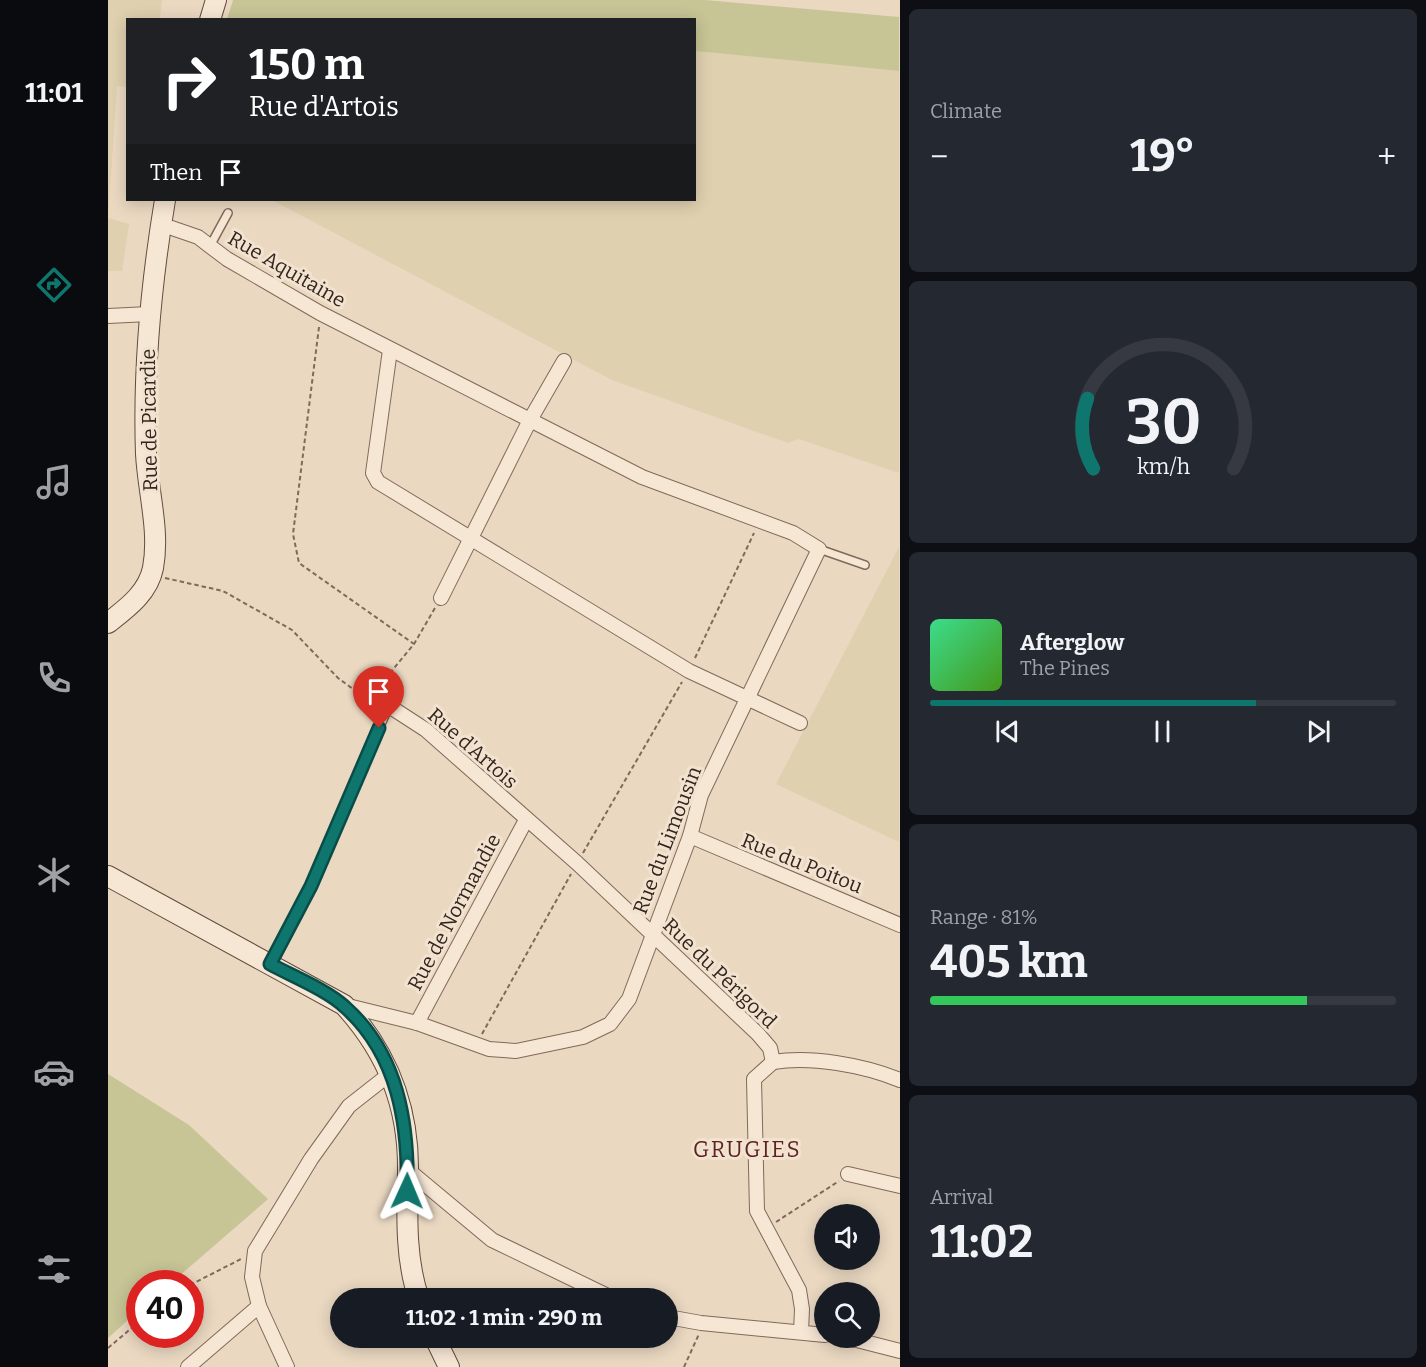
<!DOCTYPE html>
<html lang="en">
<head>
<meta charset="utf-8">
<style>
  body { margin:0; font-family:Bitter,serif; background:#242831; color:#f1f3f6; height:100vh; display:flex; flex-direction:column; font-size:22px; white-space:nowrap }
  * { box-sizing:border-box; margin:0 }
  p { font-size:20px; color:#9ea1a6 }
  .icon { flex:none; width:33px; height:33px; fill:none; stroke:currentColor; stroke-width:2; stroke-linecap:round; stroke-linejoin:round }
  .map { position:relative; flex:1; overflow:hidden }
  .drawer { display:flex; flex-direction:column; gap:9px; padding:9px; background:#0d0f14; width:526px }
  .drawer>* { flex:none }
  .guide { position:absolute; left:18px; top:18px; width:570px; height:183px; border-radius:0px; box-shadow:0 3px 15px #0003; background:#202124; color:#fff; overflow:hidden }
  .controls { position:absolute; left:706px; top:1204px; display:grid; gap:12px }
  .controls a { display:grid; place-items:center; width:66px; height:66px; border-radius:50%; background:#171b24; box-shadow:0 3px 15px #0003; font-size:30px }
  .speed { position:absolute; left:18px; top:1270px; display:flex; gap:12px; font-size:30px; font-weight:700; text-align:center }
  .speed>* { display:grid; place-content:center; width:78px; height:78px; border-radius:50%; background:#171b24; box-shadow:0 3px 15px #0003; line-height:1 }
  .speed .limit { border:9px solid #d22; background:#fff; color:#111 }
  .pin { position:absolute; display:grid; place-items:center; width:51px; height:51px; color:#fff; margin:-62px -26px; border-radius:50% 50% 50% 0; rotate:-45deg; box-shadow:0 0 6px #0007 }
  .pin .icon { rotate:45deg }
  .me { position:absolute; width:66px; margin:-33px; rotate:1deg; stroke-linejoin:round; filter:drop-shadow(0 0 4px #0008) }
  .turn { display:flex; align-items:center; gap:21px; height:126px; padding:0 24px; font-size:27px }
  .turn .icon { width:78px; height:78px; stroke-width:2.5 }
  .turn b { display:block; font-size:42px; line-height:51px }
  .then { display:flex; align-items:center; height:57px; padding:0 24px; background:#0003; gap:12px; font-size:22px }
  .big { font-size:45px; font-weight:700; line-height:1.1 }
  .drawer .widget { flex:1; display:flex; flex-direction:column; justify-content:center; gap:9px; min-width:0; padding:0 21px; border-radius:9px; background:#242831 }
  .drawer .dial { align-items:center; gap:0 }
  .dial svg { height:156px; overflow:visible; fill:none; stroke:#363941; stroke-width:7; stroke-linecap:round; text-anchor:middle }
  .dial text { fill:#f1f3f6; stroke:none }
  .song { display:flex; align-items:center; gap:18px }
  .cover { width:72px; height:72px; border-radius:9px; background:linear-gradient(135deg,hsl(150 70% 55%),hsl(100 70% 35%)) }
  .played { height:6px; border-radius:3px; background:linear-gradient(90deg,#0f766e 70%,#363941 70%) }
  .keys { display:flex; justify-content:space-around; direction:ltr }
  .heat { display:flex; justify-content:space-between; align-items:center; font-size:33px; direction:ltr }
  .charge { height:9px; border-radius:4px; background:linear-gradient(90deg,#34c759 81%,#363941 0) }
  .trip { position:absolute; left:222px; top:1288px; width:348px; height:60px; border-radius:30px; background:#171b24; box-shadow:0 3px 15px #0003; font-weight:700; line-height:60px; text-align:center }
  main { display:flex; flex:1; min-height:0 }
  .menu { display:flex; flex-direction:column; width:108px; justify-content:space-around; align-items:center; background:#090b0e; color:#9ea1a6 }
  .menu .icon { width:42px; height:42px }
  .menu .selected { color:#0f766e }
  .menu b { font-size:27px; color:#f1f3f6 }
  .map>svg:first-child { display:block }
  .farmland { fill:#dfd0af }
  .green { fill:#c7c596 }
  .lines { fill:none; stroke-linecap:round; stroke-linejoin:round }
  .lane-casing { stroke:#82695a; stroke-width:10 }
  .street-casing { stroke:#82695a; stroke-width:16 }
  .secondary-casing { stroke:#644b3e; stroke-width:22 }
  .path { stroke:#82695a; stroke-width:2; stroke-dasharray:4.5 3; stroke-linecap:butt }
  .lane { stroke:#f6e6d4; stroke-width:7 }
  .street { stroke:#f6e6d4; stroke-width:14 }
  .secondary { stroke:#f6e6d4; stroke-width:20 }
  .route-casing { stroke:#0a4d48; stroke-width:15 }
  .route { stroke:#0f766e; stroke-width:10 }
  .labels { text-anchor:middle; stroke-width:6; stroke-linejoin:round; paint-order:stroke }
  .street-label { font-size:20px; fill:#33241d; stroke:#f2e3d0 }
  .quarter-label { font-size:22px; letter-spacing:1.5px; fill:#5c2320; stroke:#f2e3d0 }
</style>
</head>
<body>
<main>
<nav class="menu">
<b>11:01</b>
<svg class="icon selected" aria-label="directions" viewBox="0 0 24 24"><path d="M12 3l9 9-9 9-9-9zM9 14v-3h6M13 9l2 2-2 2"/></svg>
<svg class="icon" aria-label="music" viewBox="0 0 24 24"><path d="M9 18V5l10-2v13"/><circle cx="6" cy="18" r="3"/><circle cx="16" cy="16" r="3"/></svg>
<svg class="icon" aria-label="phone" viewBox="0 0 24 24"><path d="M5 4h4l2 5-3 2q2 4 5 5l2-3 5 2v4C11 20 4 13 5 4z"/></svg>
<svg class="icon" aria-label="climate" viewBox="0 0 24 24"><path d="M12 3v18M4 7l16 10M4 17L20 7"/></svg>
<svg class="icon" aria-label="car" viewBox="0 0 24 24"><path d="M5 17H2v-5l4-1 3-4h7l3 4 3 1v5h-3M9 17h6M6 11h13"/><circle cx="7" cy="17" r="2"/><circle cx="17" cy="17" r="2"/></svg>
<svg class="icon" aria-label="filters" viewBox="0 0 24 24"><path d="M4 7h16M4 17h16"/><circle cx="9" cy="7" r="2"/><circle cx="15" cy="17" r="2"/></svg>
</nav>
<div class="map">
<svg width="792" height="1367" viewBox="0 0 792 1367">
  <rect width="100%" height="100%" fill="#ead8c1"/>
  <g class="farmland">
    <path d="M0,0H54L52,19L20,20L19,87L9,86L0,218L21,224L14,271H0Z"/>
    <path d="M587,51L791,71V473L691,439L680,443L504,380L164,200H586Z"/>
    <path d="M791,547V842L668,784Z"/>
  </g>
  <g class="green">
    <path d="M125,0H597L791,17V71L587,51L586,20L119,19Z"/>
    <path d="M0,1074L81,1125L160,1199L62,1284H32L31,1310L0,1338Z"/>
  </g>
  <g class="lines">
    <g class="lane-casing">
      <g id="lane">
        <path d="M102,246L120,213"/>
        <path d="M711,549L757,565"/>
        <path d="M163,961L203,886L281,706"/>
      </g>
    </g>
    <g class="street-casing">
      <g id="street">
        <path d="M55,225L90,237L119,259L212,313L534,477L685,533L711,549L593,795L582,836L521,999L502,1024L475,1037L408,1051L381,1049L309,1023L236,1005"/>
        <path d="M0,316L41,314"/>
        <path d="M282,350L265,473L270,482L581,671L692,723"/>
        <path d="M333,598L422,420L456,361"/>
        <path d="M281,706L318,730L469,863L650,1034L662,1048L665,1062"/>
        <path d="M582,836L792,925"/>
        <path d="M309,1023L418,820"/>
        <path d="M665,1062L646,1079L649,1211L691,1290L694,1309L693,1332"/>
        <path d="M665,1062C704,1056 755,1065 792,1080"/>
        <path d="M300,1170L384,1240L506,1299"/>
        <path d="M740,1174L792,1186"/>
        <path d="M560,1317L593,1323L717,1335"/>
        <path d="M741,1338L792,1351"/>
        <path d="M80,1367L151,1306"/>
        <path d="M179,1367L151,1306L144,1277L147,1251L203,1159L241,1106L283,1073"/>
      </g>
    </g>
    <g class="secondary-casing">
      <g id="secondary">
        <path d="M102,20L108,0"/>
        <path d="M0,623C19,608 40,593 45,568C52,531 40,492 38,454C35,369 43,284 57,200"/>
        <path d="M0,876L236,1005C280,1053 301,1107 300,1172C299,1214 297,1259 311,1299"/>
        <path d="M327,1338L341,1367"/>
      </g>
    </g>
    <g class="path">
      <path d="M211,327L185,534L191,563L306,644"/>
      <path d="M57,578L115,591L184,630L230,678L260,700L270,703"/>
      <path d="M587,658L646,533"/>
      <path d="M276,695L282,673L306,644L327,608"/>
      <path d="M475,853L574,682"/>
      <path d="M374,1034L463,874"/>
      <path d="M668,1222L731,1181"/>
      <path d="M82,1285L133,1259"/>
      <path d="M0,1348L32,1321"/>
      <path d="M576,1367L591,1334"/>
    </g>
    <use href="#lane" class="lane"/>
    <use href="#street" class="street"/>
    <use href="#secondary" class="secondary"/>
  </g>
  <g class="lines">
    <g class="route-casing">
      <path id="route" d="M271,728L203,886L162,964C184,976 219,990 237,1007C290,1054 301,1124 299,1191"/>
    </g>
    <use href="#route" class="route"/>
  </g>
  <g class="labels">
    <g class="street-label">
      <text transform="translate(179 269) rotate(30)" y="7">Rue Aquitaine</text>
      <text transform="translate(41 420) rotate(-91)" y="7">Rue de Picardie</text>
      <text transform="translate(365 748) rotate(41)" y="7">Rue d'Artois</text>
      <text transform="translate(559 840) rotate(-69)" y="7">Rue du Limousin</text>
      <text transform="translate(694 863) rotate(22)" y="7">Rue du Poitou</text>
      <text transform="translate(346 912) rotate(-62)" y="7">Rue de Normandie</text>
      <text transform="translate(612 973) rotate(44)" y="7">Rue du Périgord</text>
    </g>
    <g class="quarter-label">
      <text x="639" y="1157">GRUGIES</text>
    </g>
  </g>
</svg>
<div class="controls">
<a><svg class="icon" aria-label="sound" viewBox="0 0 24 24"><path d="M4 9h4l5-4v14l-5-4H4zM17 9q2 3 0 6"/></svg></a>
<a><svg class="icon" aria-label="search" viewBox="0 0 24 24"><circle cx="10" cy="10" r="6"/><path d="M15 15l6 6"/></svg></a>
</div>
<div class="speed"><div class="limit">40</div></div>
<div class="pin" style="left:271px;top:728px;background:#d93025"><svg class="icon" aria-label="arrive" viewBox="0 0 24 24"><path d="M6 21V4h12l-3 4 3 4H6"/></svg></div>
<svg class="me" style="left:299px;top:1191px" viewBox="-20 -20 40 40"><path d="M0-17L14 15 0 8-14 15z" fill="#0f766e" stroke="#fff" stroke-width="4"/></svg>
<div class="trip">11:02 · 1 min · 290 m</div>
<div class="guide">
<div class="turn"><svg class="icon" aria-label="right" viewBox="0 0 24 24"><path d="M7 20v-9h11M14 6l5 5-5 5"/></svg><div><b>150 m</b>Rue d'Artois</div></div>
<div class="then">Then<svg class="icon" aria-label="arrive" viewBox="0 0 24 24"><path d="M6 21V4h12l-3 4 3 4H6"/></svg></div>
</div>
</div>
<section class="drawer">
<div class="widget"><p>Climate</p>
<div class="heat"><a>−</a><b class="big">19°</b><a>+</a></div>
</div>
<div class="widget dial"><svg viewBox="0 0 100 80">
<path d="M14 69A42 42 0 1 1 86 69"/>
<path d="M14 69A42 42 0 0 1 11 33" stroke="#0f766e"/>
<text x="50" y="56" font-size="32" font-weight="700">30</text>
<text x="50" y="72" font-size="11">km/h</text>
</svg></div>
<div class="widget">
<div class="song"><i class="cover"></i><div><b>Afterglow</b><p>The Pines</p></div></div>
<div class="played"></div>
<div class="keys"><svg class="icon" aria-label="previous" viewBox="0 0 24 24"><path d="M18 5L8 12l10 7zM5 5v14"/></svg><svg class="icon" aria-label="pause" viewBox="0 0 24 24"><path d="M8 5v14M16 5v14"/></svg><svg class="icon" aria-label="next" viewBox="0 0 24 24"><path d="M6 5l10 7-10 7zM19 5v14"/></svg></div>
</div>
<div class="widget"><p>Range · 81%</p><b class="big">405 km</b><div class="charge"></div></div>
<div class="widget"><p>Arrival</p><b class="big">11:02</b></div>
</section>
</main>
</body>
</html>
